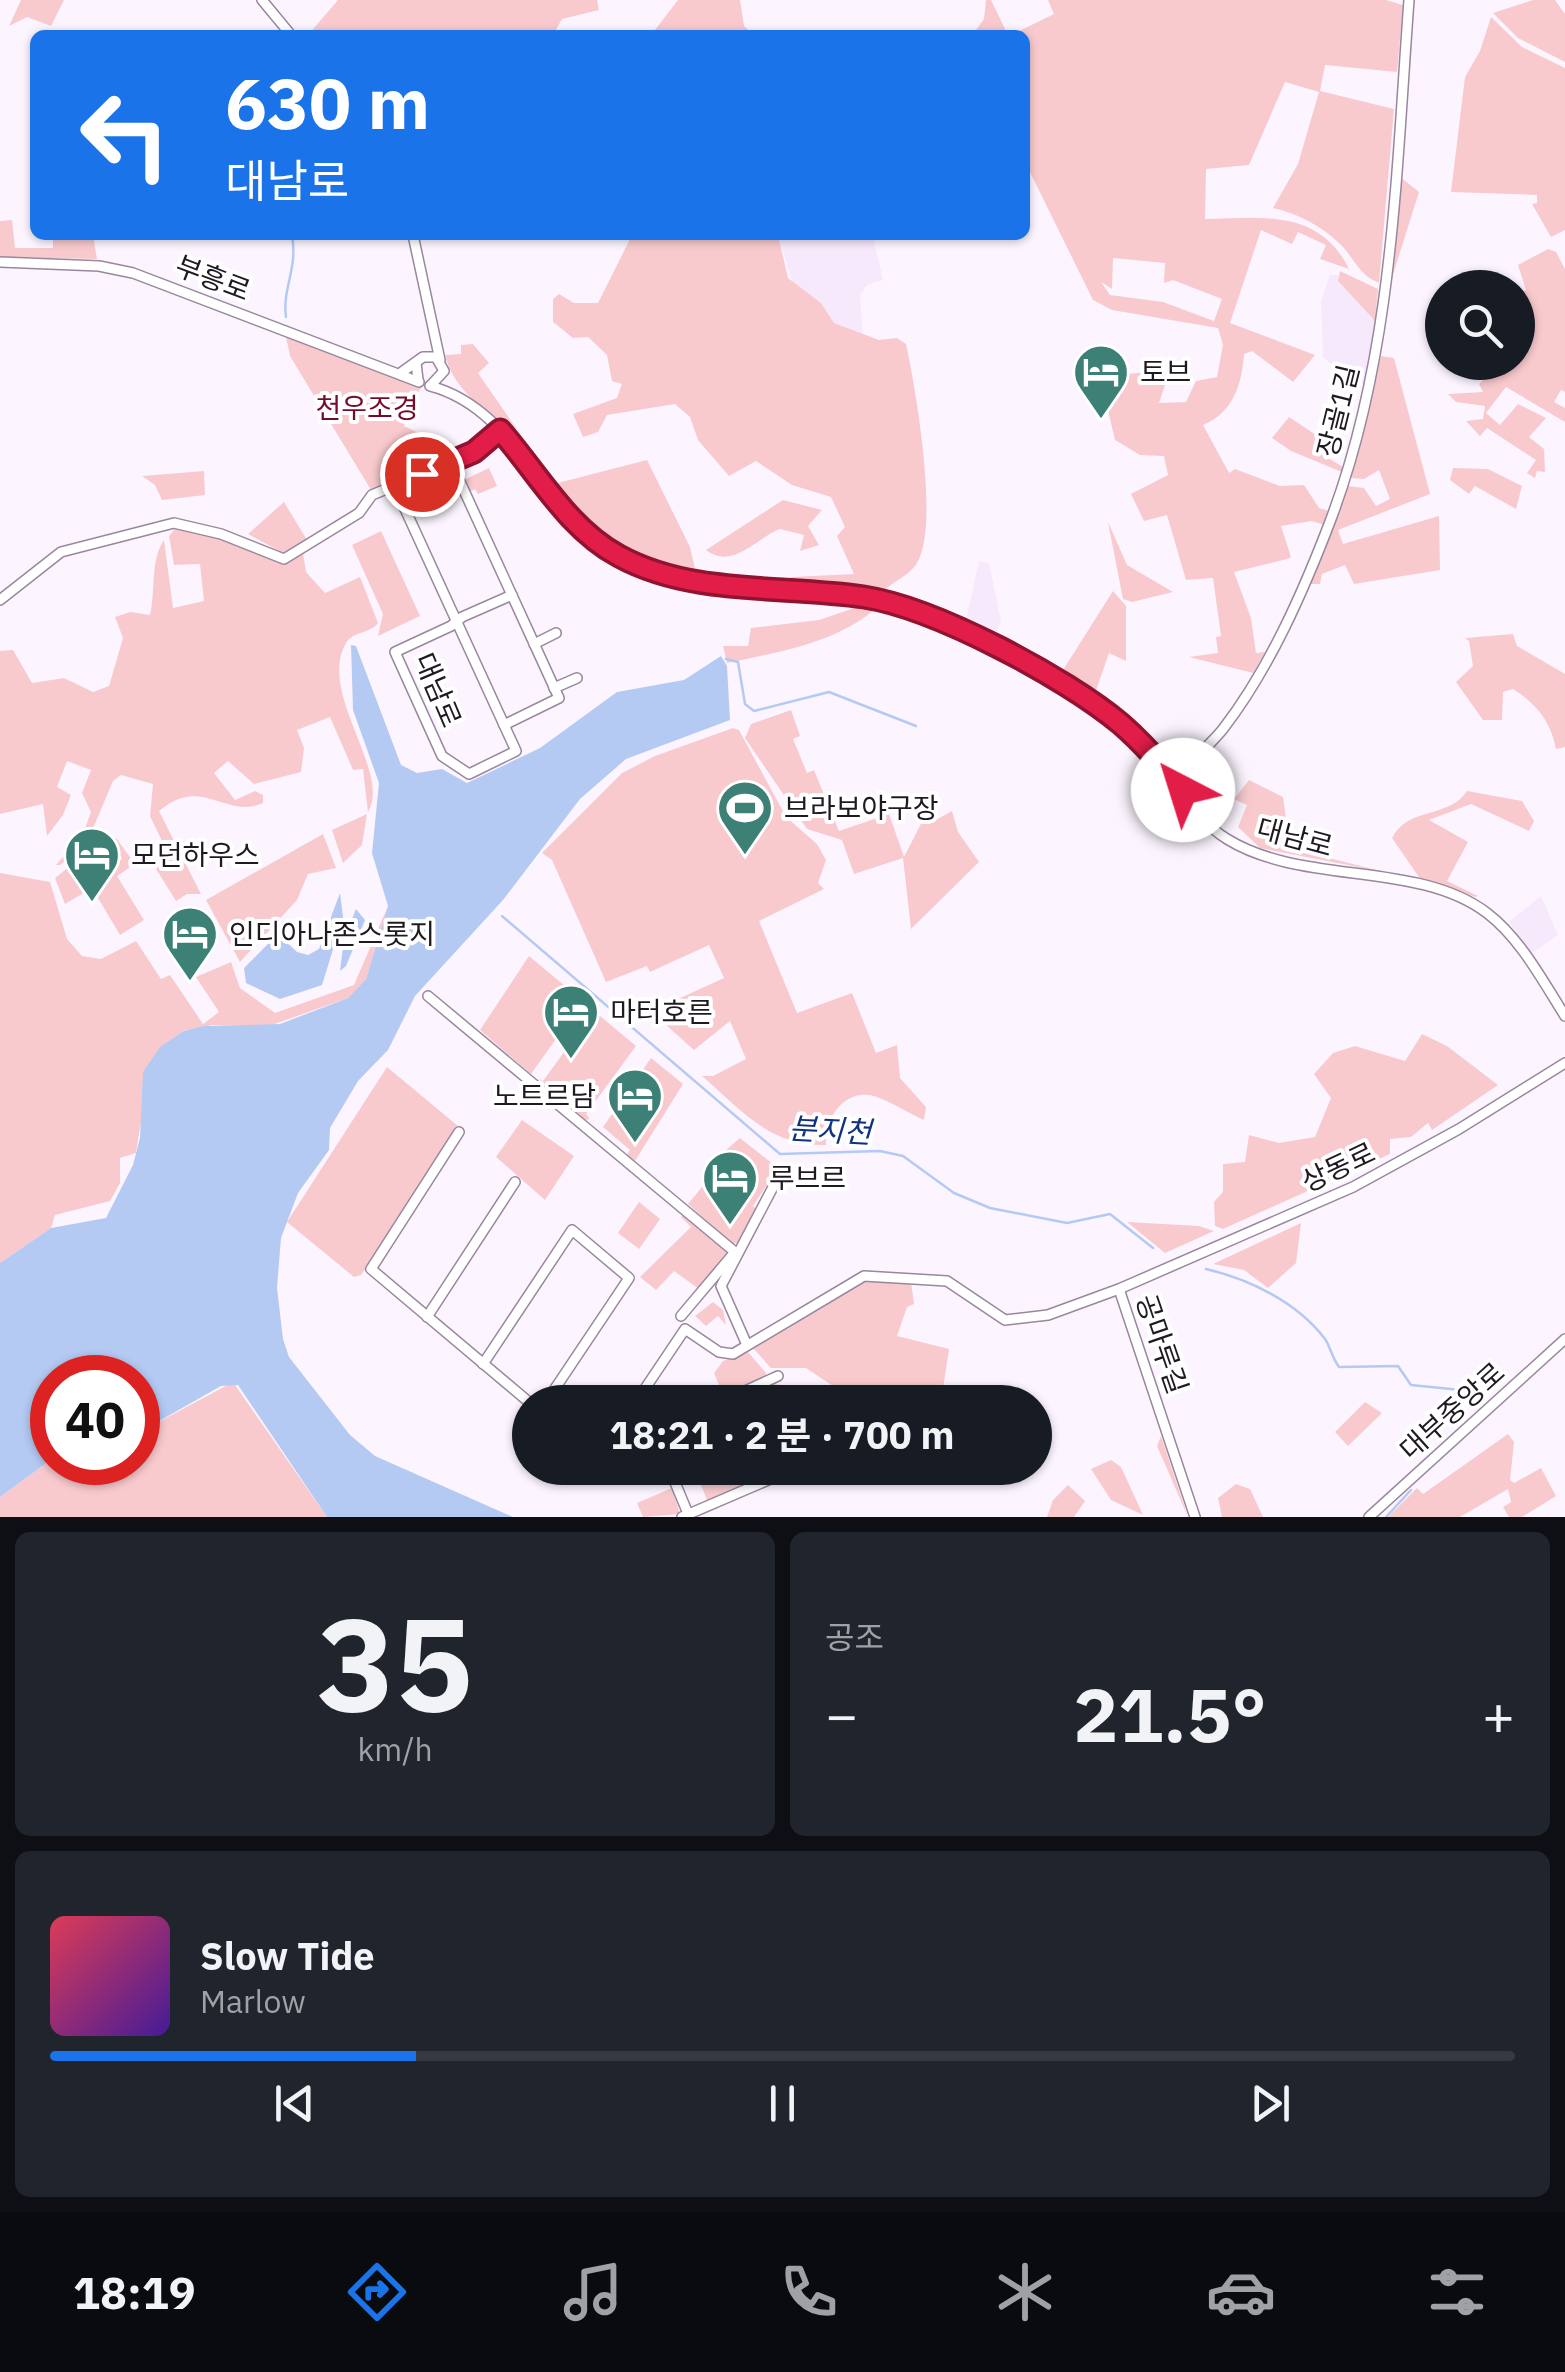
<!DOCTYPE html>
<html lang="ko">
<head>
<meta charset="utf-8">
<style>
  body { margin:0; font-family:"IBM Plex Sans","Noto Sans KR",sans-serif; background:#20242c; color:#f1f3f6; height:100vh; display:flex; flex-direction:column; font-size:38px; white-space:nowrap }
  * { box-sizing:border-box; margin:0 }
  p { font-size:32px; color:#9ea1a6 }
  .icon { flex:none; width:55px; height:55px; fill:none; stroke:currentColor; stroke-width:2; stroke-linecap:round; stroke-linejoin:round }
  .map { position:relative; height:1517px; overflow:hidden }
  .details { display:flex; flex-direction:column; gap:15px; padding:15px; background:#0d0f14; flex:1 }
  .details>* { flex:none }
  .guide { position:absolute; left:30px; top:30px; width:1000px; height:210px; border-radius:15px; box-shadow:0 2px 8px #0004; background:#1a73e8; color:#fff; overflow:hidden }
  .tools { position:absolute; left:1425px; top:270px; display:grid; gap:20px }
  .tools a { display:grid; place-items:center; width:110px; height:110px; border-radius:50%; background:#171b24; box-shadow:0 2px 8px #0004; font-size:50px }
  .speed { position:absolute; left:30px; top:1355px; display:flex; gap:20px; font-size:50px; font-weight:700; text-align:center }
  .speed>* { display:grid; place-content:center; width:130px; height:130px; border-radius:50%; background:#171b24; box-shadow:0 2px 8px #0004; line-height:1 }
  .speed .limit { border:15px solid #d22; background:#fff; color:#111 }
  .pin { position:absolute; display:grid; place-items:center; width:85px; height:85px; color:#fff; margin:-42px; border:5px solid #fff; border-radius:50%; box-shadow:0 2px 10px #0007 }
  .me { position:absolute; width:110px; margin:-55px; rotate:320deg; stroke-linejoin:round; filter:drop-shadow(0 0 8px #0008) }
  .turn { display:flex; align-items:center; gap:35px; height:210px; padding:0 30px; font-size:45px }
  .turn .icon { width:130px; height:130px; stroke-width:2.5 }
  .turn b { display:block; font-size:70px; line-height:85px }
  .big { font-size:75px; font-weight:700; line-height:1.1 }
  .details .card { flex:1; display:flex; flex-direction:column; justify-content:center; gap:15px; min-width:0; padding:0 35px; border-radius:15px; background:#20242c }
  .details .dial { align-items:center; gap:0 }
  .dial b { font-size:130px; line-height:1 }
  .song { display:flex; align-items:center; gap:30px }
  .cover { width:120px; height:120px; border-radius:15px; background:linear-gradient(135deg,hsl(350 70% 55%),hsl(260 70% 35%)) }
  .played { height:10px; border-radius:5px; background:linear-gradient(90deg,#1a73e8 25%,#363941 25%) }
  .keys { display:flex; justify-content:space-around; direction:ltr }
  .heat { display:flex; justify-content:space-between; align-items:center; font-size:55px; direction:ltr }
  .details .tiles { flex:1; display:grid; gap:15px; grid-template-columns:1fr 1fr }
  .card:last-child { grid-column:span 2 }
  .trip { position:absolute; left:512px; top:1385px; width:540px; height:100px; border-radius:50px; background:#171b24; box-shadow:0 2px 8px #0004; font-weight:700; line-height:100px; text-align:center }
  .tabs { display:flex; height:160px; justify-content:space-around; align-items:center; background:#090b0e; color:#9ea1a6 }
  .tabs .icon { width:70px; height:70px }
  .tabs .selected { color:#1a73e8 }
  .tabs b { font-size:45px; color:#f1f3f6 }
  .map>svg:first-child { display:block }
  .built { fill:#f7e9fc }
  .green { fill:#f8cace; fill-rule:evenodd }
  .water { fill:#b4caf3 }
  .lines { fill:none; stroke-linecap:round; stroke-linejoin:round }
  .stream { stroke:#b4caf3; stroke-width:2.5 }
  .minor-casing { stroke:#99879e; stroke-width:12 }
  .minor { stroke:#fff; stroke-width:9 }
  .route-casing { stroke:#92132f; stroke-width:25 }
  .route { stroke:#e11d48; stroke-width:18 }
  .labels { text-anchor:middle; stroke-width:8; stroke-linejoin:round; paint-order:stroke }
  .street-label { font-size:28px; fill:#1f1922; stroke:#fff }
  .poi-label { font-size:28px; fill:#1f1922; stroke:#fff; text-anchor:start }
  .park-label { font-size:28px; fill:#730c2a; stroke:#fff }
  .water-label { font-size:30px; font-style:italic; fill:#10327e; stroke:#fff }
</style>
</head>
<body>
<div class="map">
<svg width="1565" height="1517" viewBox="0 0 1565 1517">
  <rect width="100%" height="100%" fill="#fcf5ff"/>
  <g class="built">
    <path d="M778,235H873L883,280L867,285L860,296L863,335L834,323L821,303L793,284Z"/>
    <path d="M1330,275H1338V281L1375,321L1364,384L1347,377L1323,357L1321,301Z"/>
    <path d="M979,561L989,563L1001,621L991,644L964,629Z"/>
    <path d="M1541,896L1558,935L1532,953L1509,922Z"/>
  </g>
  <g class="green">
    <path d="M21,0H64L51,26L27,17L9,26Z"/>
    <path d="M338,0H597L599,10L562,19L553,35H308Z"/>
    <path d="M678,0H740L744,26L754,35H651Z"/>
    <path d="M986,0H991L1008,35H972L984,19Z"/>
    <path d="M1048,0H1386L1403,5L1397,72L1325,65L1320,91L1394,109L1379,283C1357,274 1355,258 1339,243C1321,226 1297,213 1273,208L1298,164L1319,92L1285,82L1249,165L1206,169L1205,219C1261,218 1319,208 1349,269L1320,259L1326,245L1298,232L1292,244L1261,230L1230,323L1315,355L1293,382L1252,351L1244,354C1242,384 1233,413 1203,425L1229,473L1235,469L1280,486L1304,485L1319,508L1329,511L1324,525L1312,521L1281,526L1291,557L1287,559L1234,572L1251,618L1256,653L1265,652L1253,673L1189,657L1218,653L1216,637L1221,636L1213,578L1186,580L1167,515L1144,521L1131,494L1168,475L1164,456L1140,455L1115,440L1102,385L1125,374L1166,371L1168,376L1159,403L1186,402L1196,381L1217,377L1223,345L1218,328L1112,310L1093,300L1025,162V35H1011L1054,14ZM1113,258L1165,263L1164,283L1173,280L1222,299L1214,321L1163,302L1110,295L1101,282L1112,289Z"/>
    <path d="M1533,0H1555L1565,14V62L1518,38L1493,13Z"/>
    <path d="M1491,17L1522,47L1565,68V230L1551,237L1532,204L1537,203V195L1451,192L1465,77L1480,51Z"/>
    <path d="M1399,176L1419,192L1390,284Z"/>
    <path d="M12,220L15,248H53V235H93L97,259L0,257V221Z"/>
    <path d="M632,235H778L788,278L821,303L834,323L879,340L897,338L906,344C916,390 938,519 919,559C911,578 890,580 880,596L776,585L792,577L854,574L837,536L845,527L831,497L792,485L756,461L729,476L698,440L690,417L675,404L607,415L598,432L583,437L573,414L617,398L622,384L612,381L607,355L588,337L573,338L553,322V299L559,294L574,303H598Z"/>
    <path d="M1548,249L1556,252L1565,269V392L1561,390L1554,402L1565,408V422L1506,387L1486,413L1500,425L1518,404L1546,418L1529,437L1544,449L1545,472L1537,471L1535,478L1527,473L1536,460L1487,428L1480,436L1466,421L1483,419L1485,406L1456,402L1448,394L1483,392L1479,384L1500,363L1518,362V292L1526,290L1518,265Z"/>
    <path d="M1340,271L1378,289L1375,321L1338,281Z"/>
    <path d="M286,337L421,387L404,426L461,453L371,490L290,356Z"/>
    <path d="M473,344L489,363L478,373L516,428L512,437C487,409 454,392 445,355L461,354V345Z"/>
    <path d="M1381,356L1394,358L1430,494L1338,530L1343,544L1439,516L1440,570L1354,584L1345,565L1322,574L1320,584H1307L1348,486L1364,488L1376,506L1390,499L1379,470L1364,479L1350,478Z"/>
    <path d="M1289,417L1316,435L1320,453L1343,467L1342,472L1291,451L1272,438Z"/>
    <path d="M647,460L690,547L697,578C628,567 594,537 550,485Z"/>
    <path d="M489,468L497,486L478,494L475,489L469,492L464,480Z"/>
    <path d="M1453,468L1488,469L1522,486L1516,509L1475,486L1469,494L1450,480Z"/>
    <path d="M446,469L456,482L433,492L426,477Z"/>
    <path d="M204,471L205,495L162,500L155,485L142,476Z"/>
    <path d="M783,500L822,510L808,526L819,545L800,551L804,535L780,529C759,536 732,571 706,550Z"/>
    <path d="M284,502L307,540L285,554L248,534Z"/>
    <path d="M1108,522L1127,565L1173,592L1132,602L1123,599Z"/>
    <path d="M177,526L218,536L282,563L303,553L306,572L325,593L360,577L378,623C370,634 353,631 346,643C317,693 392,772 368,812L363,769L353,770L330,717L297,730L304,748L301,772L254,784L228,761L214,773L235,800L255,791L263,795V803C225,820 203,774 159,811L201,894H187L176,901L148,856L164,845L150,816L153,784L121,775L113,781L89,838L60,865H56L83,834L91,812L82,793L91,770L67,761L57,787L71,795L63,815L47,836L43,804L0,814V651L13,650L32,683L64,678L93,692L109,686L123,638L115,617L130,612L150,615C156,590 150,560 164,540L173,608L204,601L200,564L174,565L169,536Z"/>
    <path d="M381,531L420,616L378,636L383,614L352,545Z"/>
    <path d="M1113,591L1126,606V661L1109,653L1093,699L1058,678Z"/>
    <path d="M869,603L875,609C834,644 778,652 727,663L723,646H748L751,628L819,620Z"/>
    <path d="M1452,629L1465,638L1513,634L1517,646L1565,674V747L1556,749C1551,722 1537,704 1513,689L1503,692L1502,720H1483L1456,682L1473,666L1469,641Z"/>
    <path d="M791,710L800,736L793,739L807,773L814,770L839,831L889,814L904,857L928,810L934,821L952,811L958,832L979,862L911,929L903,858L854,874L842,840L807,829L745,738L751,724Z"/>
    <path d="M733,728L739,730L786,817L817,844L826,860L818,883L824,889L759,921L797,1013L852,993L876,1053L897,1045L900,1078L926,1107L924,1120C908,1113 890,1101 874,1096C844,1088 824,1119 826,1145C771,1147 741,1110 702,1076H713L746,1059L730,1021L694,1050L666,1025L675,1016L665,1005L724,978L709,945L650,972L647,966L606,982L552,860L542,853L622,773L655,756Z"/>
    <path d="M1249,780L1283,797L1290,848L1384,872L1260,848L1238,827L1247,805L1234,799Z"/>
    <path d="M1467,791L1522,801L1534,821L1529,831L1471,804L1429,820L1468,842L1447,881L1478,896L1475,897L1421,880L1392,838C1408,806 1449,819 1467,791Z"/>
    <path d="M367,814L362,845L343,863L332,830Z"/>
    <path d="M323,834L336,868L308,874L297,900L240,962L206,900Z"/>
    <path d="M116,838L135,864L117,876L144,920L120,935L92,888L65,904L55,878L83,856L99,871L122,859L112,841Z"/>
    <path d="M0,873L50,882L67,939L82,956L101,959L136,941L161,979L170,975L203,1024L219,1012L196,977L231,962L240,988L275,1013L354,985L388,906L366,979L348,998L269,1026L212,1025L183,1031L141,1121L136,1153L120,1158V1183L110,1201L55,1215L51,1228L0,1263Z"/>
    <path d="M529,956L583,1001L531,1074L480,1030Z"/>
    <path d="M594,1011L636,1046L586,1114L590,1119L585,1120L538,1078L543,1081Z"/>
    <path d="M1422,1034L1447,1046L1498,1085L1432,1130L1428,1123L1411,1137L1390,1139V1154L1223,1229L1215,1226L1214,1202L1223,1192V1164L1245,1162L1249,1135L1279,1143L1315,1137L1331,1098L1314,1074L1333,1053L1355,1046L1405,1061Z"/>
    <path d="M651,1058L683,1084L635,1161L626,1156L630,1150L603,1127Z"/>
    <path d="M387,1067L458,1126L361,1275L354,1277L287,1222Z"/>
    <path d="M522,1120L574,1156L545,1200L496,1157Z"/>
    <path d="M740,1138L778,1168L753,1206L756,1209L737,1243L732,1244L688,1204L730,1153L726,1150Z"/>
    <path d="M639,1202L660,1219L639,1249L618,1233Z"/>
    <path d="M684,1214L728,1253L699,1289L674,1271L656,1290L640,1277L691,1227L681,1217Z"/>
    <path d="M1127,1222L1199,1226L1214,1231L1165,1253Z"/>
    <path d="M1301,1223L1296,1263L1268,1288L1244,1270L1213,1264Z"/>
    <path d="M869,1279L911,1282L914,1304L907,1307L897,1336L949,1349L941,1402H857L806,1368H771L753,1348L779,1328Z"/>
    <path d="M713,1302L723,1310L726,1325L718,1316L706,1326L695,1316Z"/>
    <path d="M748,1352L766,1373L765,1381L724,1397L714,1373L723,1361Z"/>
    <path d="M233,1382L327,1517H0V1497L52,1459L138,1462V1433Z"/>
    <path d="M774,1384L782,1385L783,1402H731Z"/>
    <path d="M1365,1402L1382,1413L1348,1446L1335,1432Z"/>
    <path d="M1508,1434L1514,1442L1510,1480L1514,1483L1541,1468L1556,1496L1522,1517H1509L1503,1507L1511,1502L1508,1489L1460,1517H1388L1417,1488L1423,1494Z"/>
    <path d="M1161,1436L1188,1517L1157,1446Z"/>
    <path d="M1111,1460L1121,1467L1143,1515L1111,1500L1091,1469Z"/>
    <path d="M723,1468H734L742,1487L708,1502L698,1478Z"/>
    <path d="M1236,1484L1250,1489L1263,1517H1222L1218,1498Z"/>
    <path d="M1068,1485L1085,1501L1074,1517H1047L1053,1500Z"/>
    <path d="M672,1488L680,1514L643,1517L637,1503Z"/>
  </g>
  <g class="water">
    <path d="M351,645L356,646L401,765L417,773L442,769L467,783L540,748L617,692L684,680L721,656L727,666L730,720L626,759L580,799L503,900L415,996L388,1050L358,1081L330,1128L329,1150L298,1193L281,1238L277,1288L283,1339L289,1357L350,1435L375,1456L513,1517H327L238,1385L221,1386L138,1433V1378H52V1459L0,1497V1263L51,1228L106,1218L133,1165L140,1138L143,1072L160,1047L184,1031L204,1026L280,1024L348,998L366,979L388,906L372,853L379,783L353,710Z"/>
    <path d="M340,893L343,917L322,985L280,999L246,983L244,968L278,934L297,952L308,955L319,949Z"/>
    <path d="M356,909L365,920L346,966L340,971L344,939Z"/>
  </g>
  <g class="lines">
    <g class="stream">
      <path d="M286,317C282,288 298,270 292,235"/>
      <path d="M726,659L738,662L745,704L754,711L829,692L916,726"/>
      <path d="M502,916L780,1154L880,1151L903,1156L954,1193L990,1208L1067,1223L1110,1214L1153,1248"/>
      <path d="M1206,1269C1249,1279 1297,1302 1325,1339C1331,1348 1332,1358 1339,1367L1398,1366L1411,1385L1471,1391L1481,1402"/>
      <path d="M1386,1517L1411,1490"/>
    </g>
    <g class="minor-casing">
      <g id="minor">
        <path d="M262,0L291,35"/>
        <path d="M413,235L440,360"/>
        <path d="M0,262L99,266L133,273L419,382"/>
        <path d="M416,363L418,380"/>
        <path d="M402,372L423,357H436L444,371L431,385"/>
        <path d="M430,386C519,409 546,520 625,560C710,602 811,576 900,605C972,629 1089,690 1142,743C1171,772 1192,818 1227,839C1303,886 1417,860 1487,913C1520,938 1543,981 1565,1016"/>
        <path d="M451,462L559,698L504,725"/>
        <path d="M394,485C435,574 476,663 516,751L469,774L442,756L395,652L451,626L462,617L512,595"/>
        <path d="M0,600L61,552L174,523L221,534L284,559L359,513L372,495L474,452L500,430"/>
        <path d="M534,644L556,633"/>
        <path d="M554,688L577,678"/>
        <path d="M1162,764L1193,760"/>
        <path d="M1183,791C1184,763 1207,749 1223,729C1270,668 1304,590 1331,519C1393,354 1396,174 1409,0"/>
        <path d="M428,996L735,1252L681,1316"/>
        <path d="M459,1132L371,1269L530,1403"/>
        <path d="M1119,1289L1195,1517"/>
        <path d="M427,1317L515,1182"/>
        <path d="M747,1345L721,1286L783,1168"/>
        <path d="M483,1364L572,1230L629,1278L546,1402"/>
        <path d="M636,1402L685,1329L719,1352L733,1354L864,1276L947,1281L1005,1320L1048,1315L1119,1289L1353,1187L1459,1129L1565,1063"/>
        <path d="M721,1402L778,1376"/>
        <path d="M669,1468L689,1516"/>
        <path d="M585,1473L595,1468"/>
        <path d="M682,1517L796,1468"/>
        <path d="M1369,1517L1565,1339"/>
      </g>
    </g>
    <use href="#minor" class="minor"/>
  </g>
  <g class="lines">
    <g class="route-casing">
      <path id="route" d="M422,474L474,452L500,430C537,472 568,529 619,556C692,596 783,585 864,597C935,608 1065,677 1121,724C1144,744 1164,767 1183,790"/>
    </g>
    <use href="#route" class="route"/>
  </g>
  <defs>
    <g id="hotel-pin" transform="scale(2.875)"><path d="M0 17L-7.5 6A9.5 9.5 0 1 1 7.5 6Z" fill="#3d8176" stroke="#fff"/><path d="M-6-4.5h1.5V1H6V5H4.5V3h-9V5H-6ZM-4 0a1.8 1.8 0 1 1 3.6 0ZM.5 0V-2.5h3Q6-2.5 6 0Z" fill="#fff"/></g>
    <g id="stadium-pin" transform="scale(2.875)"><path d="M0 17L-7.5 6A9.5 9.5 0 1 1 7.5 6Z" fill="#3d8176" stroke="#fff"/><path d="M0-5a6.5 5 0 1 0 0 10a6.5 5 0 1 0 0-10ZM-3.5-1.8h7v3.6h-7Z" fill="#fff"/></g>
  </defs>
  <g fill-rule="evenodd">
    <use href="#hotel-pin" x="1101" y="372"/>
    <use href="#stadium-pin" x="745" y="808"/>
    <use href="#hotel-pin" x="92" y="855"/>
    <use href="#hotel-pin" x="190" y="934"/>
    <use href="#hotel-pin" x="571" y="1012"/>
    <use href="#hotel-pin" x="635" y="1096"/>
    <use href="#hotel-pin" x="730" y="1178"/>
  </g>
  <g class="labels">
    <g class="street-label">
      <text transform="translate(213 278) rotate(21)" y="10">부흥로</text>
      <text transform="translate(1338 411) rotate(-76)" y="10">장골1길</text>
      <text transform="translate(438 690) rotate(67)" y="10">대남로</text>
      <text transform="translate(1295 837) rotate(15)" y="10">대남로</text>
      <text transform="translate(1338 1167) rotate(-25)" y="10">상동로</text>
      <text transform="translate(1162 1344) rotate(71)" y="10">공마루길</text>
      <text transform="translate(1452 1411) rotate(-42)" y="10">대부중앙로</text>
    </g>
    <g class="poi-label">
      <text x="1140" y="382">토브</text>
      <text x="784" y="818">브라보야구장</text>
      <text x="131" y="865">모던하우스</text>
      <text x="229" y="944">인디아나존스롯지</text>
      <text x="610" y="1022">마터호른</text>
      <text x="596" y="1106" text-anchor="end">노트르담</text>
      <text x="769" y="1188">루브르</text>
    </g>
    <g class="park-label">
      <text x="367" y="418">천우조경</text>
    </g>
    <g class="water-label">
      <text transform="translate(830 1131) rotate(3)" y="10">분지천</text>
    </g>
  </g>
</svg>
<div class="tools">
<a><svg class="icon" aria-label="search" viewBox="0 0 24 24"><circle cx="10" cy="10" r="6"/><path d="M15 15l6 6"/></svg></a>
</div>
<div class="speed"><div class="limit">40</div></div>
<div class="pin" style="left:422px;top:474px;background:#d93025"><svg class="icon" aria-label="arrive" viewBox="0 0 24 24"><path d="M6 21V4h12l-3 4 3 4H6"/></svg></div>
<svg class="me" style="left:1183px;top:790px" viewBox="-20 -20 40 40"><circle r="19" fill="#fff"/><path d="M0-13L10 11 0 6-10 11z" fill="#e11d48"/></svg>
<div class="trip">18:21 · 2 분 · 700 m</div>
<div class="guide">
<div class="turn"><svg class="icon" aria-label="left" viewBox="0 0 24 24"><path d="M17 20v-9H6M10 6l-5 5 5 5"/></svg><div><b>630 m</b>대남로</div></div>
</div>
</div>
<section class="details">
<div class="tiles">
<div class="card dial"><b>35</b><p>km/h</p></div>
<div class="card"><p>공조</p>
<div class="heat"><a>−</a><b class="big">21.5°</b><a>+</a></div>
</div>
<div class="card">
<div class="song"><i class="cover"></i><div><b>Slow Tide</b><p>Marlow</p></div></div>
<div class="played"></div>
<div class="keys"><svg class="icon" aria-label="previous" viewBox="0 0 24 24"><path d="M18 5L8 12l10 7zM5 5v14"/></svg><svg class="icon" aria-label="pause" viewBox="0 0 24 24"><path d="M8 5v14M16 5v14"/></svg><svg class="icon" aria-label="next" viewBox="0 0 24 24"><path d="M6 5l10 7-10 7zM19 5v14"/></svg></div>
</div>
</div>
</section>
<nav class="tabs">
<b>18:19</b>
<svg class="icon selected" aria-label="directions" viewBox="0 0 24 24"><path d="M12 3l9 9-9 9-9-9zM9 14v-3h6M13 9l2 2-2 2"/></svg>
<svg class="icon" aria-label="music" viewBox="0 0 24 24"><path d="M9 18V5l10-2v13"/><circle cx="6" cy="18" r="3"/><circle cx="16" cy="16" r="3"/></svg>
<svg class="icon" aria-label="phone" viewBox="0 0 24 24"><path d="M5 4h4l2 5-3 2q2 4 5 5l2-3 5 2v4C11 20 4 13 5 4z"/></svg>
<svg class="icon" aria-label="climate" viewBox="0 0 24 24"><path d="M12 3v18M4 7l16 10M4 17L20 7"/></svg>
<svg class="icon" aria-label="car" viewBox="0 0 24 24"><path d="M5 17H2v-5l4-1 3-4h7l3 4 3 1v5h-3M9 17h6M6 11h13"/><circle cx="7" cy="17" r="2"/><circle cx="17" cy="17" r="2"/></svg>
<svg class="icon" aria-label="filters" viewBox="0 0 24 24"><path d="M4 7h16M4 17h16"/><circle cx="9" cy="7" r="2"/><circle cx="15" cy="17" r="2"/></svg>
</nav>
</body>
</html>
